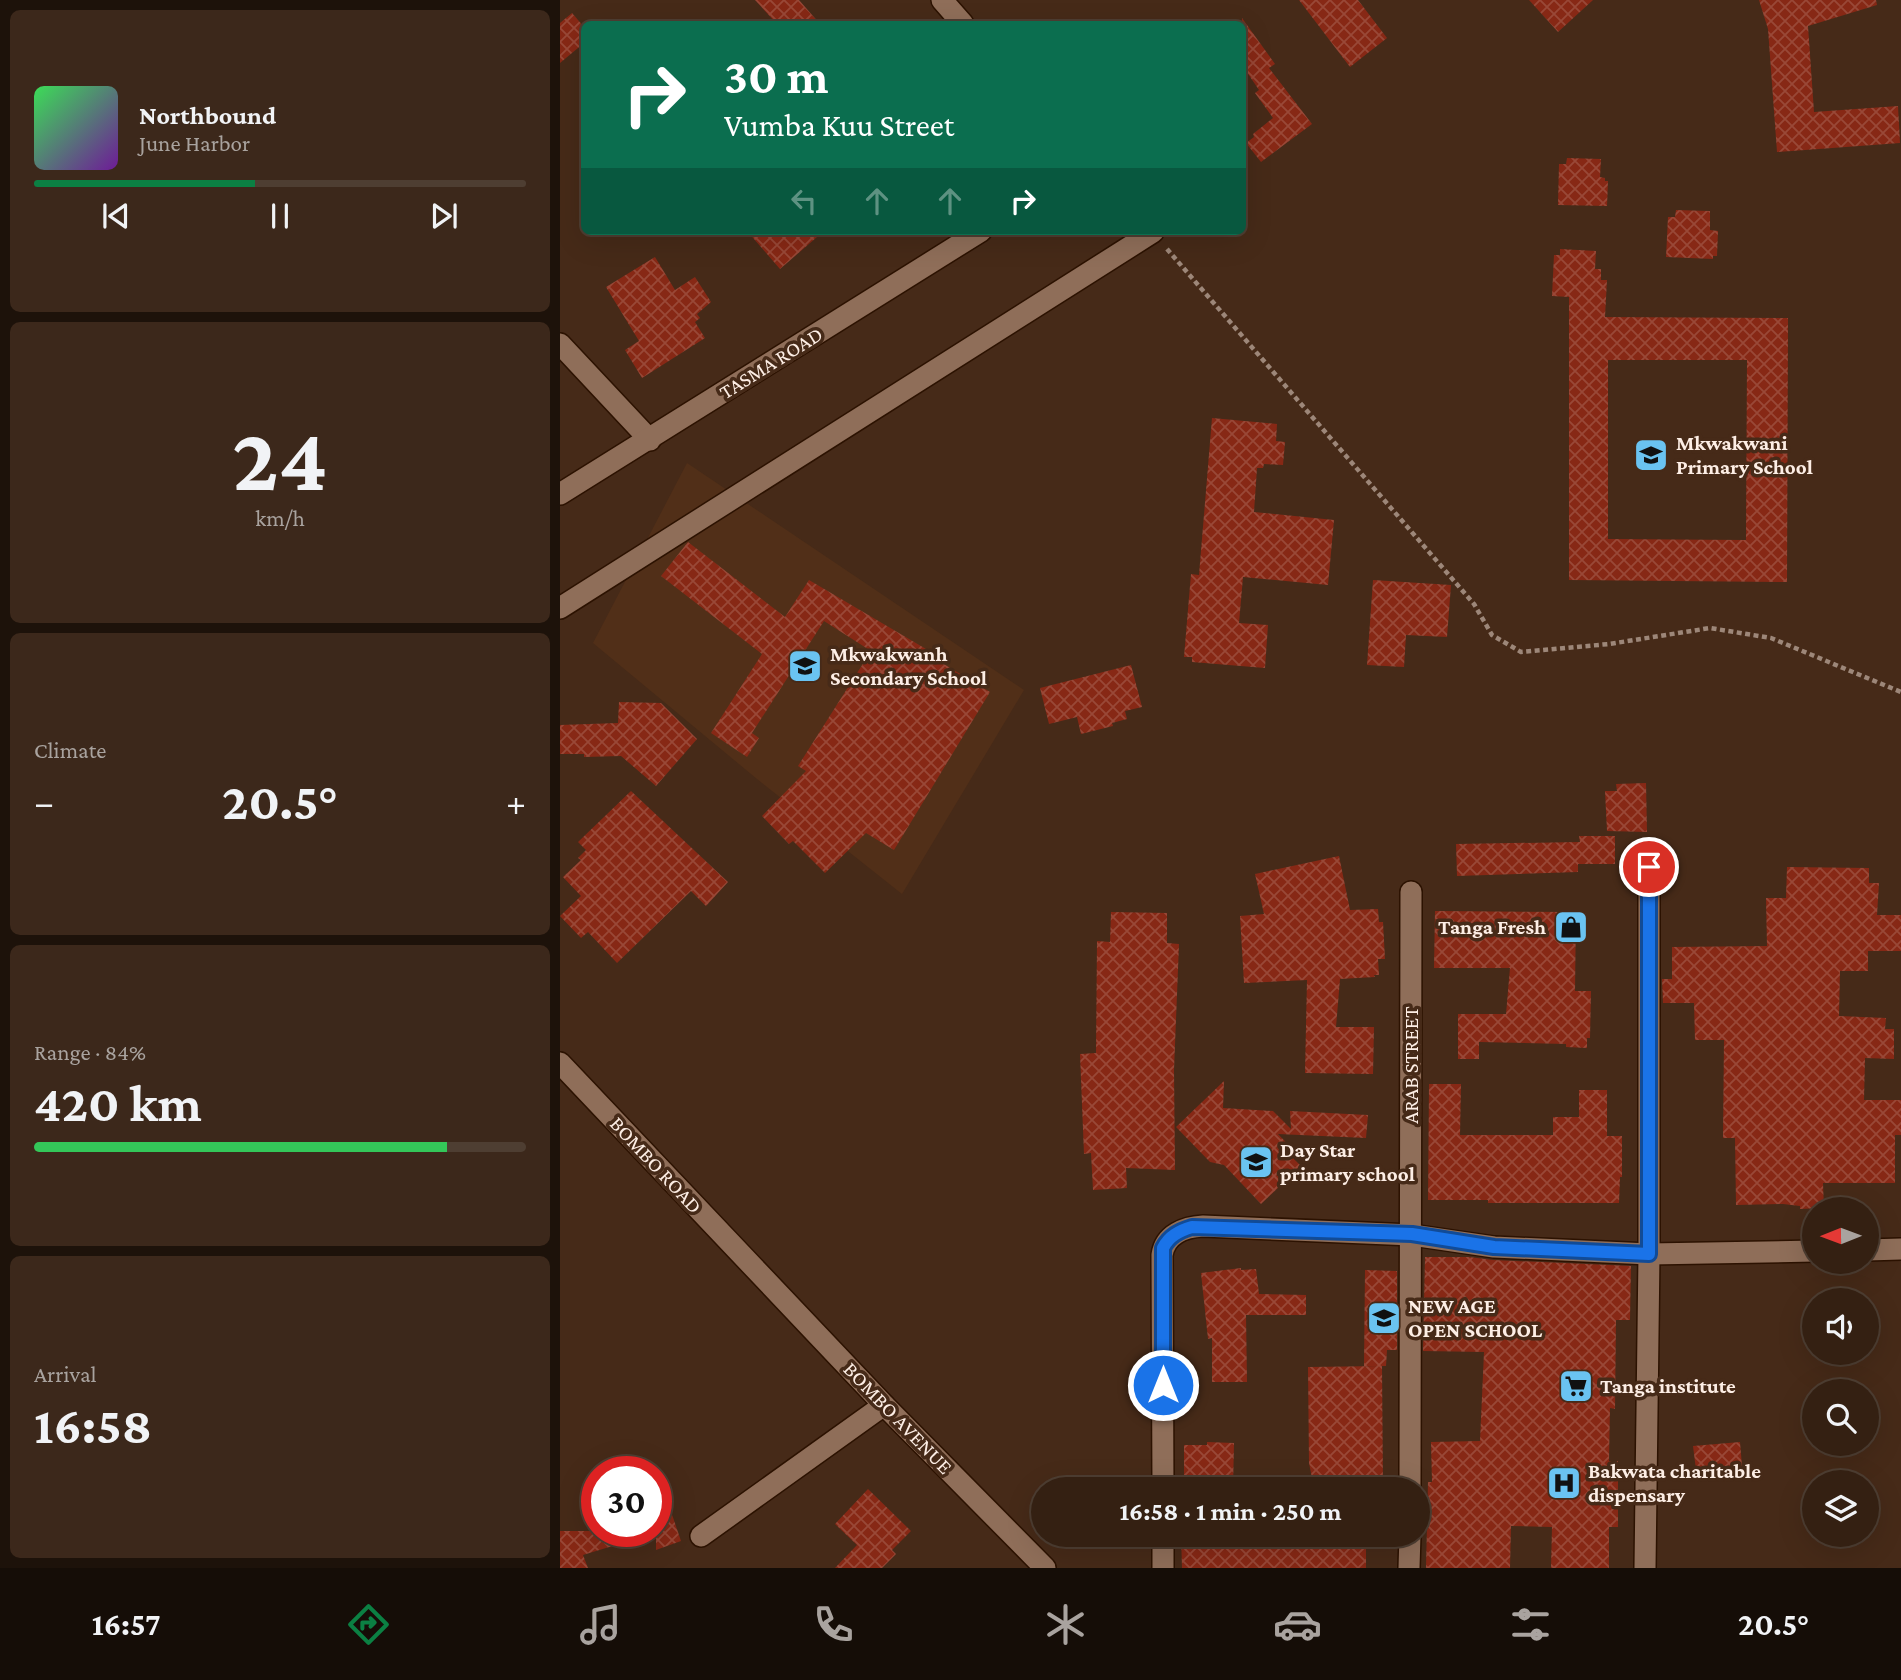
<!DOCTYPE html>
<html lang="en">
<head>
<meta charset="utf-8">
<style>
  body { margin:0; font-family:"Crimson Pro",serif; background:#3c281b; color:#f1f3f6; height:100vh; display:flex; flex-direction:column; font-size:26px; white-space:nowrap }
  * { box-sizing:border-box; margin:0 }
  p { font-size:23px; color:#a9a39f }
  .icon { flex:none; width:38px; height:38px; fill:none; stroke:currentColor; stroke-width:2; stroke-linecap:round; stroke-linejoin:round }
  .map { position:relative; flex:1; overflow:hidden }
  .side { display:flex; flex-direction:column; gap:10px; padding:10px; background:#1d120a; width:560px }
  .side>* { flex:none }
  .top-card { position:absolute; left:21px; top:21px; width:665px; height:214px; border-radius:10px; box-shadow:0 7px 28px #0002,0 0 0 2px #4e3e32; background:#0b6e4f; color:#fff; overflow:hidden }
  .needle { width:46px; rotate:269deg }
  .fabs { position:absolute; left:1242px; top:1197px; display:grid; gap:14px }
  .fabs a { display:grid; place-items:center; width:77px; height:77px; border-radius:50%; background:#342012; box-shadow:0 7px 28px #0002,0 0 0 2px #4e3e32; font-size:35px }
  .speed { position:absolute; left:21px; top:1456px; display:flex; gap:14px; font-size:35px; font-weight:700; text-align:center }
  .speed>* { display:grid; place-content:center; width:91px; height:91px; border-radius:50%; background:#342012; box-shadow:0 7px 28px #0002,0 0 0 2px #4e3e32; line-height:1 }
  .speed .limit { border:10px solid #d22; background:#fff; color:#111 }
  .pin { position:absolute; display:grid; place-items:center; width:60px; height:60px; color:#fff; margin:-30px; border:4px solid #fff; border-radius:50%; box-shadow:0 2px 7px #0007 }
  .me { position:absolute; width:77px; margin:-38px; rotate:0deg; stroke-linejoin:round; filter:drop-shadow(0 0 5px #0008) }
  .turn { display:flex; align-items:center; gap:24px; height:147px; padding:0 28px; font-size:32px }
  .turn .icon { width:91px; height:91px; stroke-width:2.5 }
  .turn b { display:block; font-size:49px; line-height:60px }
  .lanes { display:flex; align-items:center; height:66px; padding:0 28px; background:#0003; justify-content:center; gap:35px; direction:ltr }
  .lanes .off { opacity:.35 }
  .big { font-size:52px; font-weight:700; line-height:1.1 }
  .side .tile { flex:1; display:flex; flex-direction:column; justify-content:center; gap:10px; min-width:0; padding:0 24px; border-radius:10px; background:#3c281b }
  .side .dial { align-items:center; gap:0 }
  .dial b { font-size:91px; line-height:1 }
  .song { display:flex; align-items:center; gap:21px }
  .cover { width:84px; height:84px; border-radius:10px; background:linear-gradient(135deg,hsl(130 70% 55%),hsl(280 70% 35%)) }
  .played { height:7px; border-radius:4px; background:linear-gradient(90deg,#0b8043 45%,#4e3e32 45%) }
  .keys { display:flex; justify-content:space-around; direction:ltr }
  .heat { display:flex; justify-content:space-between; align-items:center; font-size:38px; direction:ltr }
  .charge { height:10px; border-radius:5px; background:linear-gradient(90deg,#34c759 84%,#4e3e32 0) }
  .trip { position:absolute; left:471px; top:1477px; width:399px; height:70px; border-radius:35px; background:#342012; box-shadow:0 7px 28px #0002,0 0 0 2px #4e3e32; font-weight:700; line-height:70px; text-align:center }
  .tab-bar { display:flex; height:112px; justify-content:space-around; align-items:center; background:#150d07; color:#a9a39f }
  .tab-bar .icon { width:49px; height:49px }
  .tab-bar .on { color:#0b8043 }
  .tab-bar b { font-size:32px; color:#f1f3f6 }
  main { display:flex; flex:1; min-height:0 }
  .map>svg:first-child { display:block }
  .built { fill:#512f18 }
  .building { fill:url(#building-cross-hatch); fill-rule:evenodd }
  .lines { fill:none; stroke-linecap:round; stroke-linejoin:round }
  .minor-casing { stroke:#2c1201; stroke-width:24 }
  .path { stroke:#9d8779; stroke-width:4.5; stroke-dasharray:5 3.5; stroke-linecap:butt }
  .minor { stroke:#8f6e59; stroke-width:21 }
  .route-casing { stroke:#114b97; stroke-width:18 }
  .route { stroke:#1a73e8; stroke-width:12 }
  .labels { text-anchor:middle; stroke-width:7; stroke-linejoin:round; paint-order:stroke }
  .street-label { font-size:21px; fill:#fdeee5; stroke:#462a18 }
  .poi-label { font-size:21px; font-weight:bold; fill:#fdeee5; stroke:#462a18; text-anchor:start }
</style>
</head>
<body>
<main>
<section class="side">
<div class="tile">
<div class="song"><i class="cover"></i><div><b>Northbound</b><p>June Harbor</p></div></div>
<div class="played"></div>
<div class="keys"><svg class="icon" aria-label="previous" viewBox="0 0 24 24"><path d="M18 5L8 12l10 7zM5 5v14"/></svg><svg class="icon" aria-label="pause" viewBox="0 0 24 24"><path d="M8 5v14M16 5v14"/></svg><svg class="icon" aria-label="next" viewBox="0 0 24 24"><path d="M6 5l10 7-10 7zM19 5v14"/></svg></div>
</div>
<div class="tile dial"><b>24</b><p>km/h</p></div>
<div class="tile"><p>Climate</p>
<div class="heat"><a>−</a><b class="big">20.5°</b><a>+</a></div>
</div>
<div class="tile"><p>Range · 84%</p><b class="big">420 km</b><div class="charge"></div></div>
<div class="tile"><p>Arrival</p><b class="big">16:58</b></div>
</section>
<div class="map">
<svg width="1341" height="1568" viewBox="0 0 1341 1568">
  <defs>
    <pattern id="building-cross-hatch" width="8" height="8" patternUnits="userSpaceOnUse" patternTransform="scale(1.75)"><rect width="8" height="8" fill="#872815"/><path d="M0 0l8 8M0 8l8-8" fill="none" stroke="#994837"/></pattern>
  </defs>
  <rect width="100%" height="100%" fill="#462a18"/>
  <path class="built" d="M127,463L464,690L342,894L197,779L33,643Z"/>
  <g class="building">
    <path d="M195,0H239L260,24H217Z"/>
    <path d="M739,0H798L827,38L790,67Z"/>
    <path d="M969,0H1033L998,32Z"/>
    <path d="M1199,0H1316L1317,5L1248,26L1254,112L1338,106L1340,143L1217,152L1208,29Z"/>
    <path d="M12,13L24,27V43L0,63V23Z"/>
    <path d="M682,18L715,64L709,68L752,124L701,162L686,143L694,137L693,134L713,118L695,93L699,90L682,65Z"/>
    <path d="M1007,158L1041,159L1040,177L1045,178V181H1048L1047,206L998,205L999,164H1006Z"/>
    <path d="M1116,210L1150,211V230L1158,231L1157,256H1153V259L1106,257L1108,217H1115Z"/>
    <path d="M187,231H264L220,269Z"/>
    <path d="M1000,249L1036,251L1035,269H1041V280H1047L1045,317L1228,318L1227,582L1009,580V297L992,296L994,255H1000ZM1048,360H1187L1186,540L1048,539Z"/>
    <path d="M95,257L115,290L135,277L151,302L137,314L140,318L135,322L145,338L82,378L65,350L79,341L46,287Z"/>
    <path d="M652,418L717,424L716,441L725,442L723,465L704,464L703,468H697L694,512L774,520L768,585L683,577L679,623L708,625L705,668L632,662V657H624L631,574L639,575Z"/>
    <path d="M128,542L225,617L249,580L366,649L364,652L430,692L334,850L306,833L265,873L233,841L229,844L202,816L246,771L238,766L311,651L264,621L192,733L199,738L187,757L151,733L202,654L101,576Z"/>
    <path d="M813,580L891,585L887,637L846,635L844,667L807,665Z"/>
    <path d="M571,665L582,707L565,711L567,719L552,723L553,726L521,734L517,717L489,724L480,688Z"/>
    <path d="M59,702L101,703L137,739L96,786L61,756L24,757V754H0V725L58,723Z"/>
    <path d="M1086,783L1087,832L1047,831L1045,791H1057L1056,784Z"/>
    <path d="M71,791L168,882L146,906L131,891L57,963L28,932L21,938L0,916L21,896L3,877L21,860L18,858L26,850L18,842Z"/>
    <path d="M1019,836H1055V864H1018V872L897,876L896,844L1020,842Z"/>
    <path d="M779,856L790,910L818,909L819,922H823L825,959H818L819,975H814L815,977L780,979L776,1027H814L813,1074L745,1073L747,980L684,983L680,916L704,914L695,874Z"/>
    <path d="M1227,867L1309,868V883H1319L1317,915H1341V951H1308V971H1280L1279,1016L1326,1018L1325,1029H1334V1059L1305,1058L1304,1100H1341V1135H1335V1183H1263L1264,1208L1240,1209V1206L1223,1204L1176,1205L1175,1138H1163L1164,1040H1135L1134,1003H1103L1102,979H1112V947L1207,946L1206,898H1226Z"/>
    <path d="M875,911L1016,912L1015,991H1031L1030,1038H1027V1048L1006,1047V1044L919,1042V1059H898V1014H946L950,968H874Z"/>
    <path d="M551,912L607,913V943L619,944L614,1070L615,1170L566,1168L567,1188L533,1190L531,1153L524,1154L520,1054L536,1053L537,941L550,942Z"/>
    <path d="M664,1081L663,1108L713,1111L731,1129L730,1111L808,1115L806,1138L718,1134L738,1155L734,1159L741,1166L701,1204L664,1165L650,1162L616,1127Z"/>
    <path d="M869,1084H901L900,1135H993V1117H1019V1090H1047V1136H1062V1177H1060L1059,1203H928V1200H868Z"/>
    <path d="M865,1257H909L933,1260L1071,1266L1070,1320H1056L1055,1409L1050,1408L1049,1461H1058V1527H1049V1568H991L992,1527L951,1526L950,1568H866L868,1482H872L871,1442L920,1441L924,1352L863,1351Z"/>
    <path d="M681,1268V1270L696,1269L699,1294L746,1295V1315H686L687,1382H652V1338L648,1339L641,1273Z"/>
    <path d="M805,1270L837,1271V1350H827L826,1366H804Z"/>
    <path d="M822,1366L823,1489H768V1477L752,1478L749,1463L748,1367Z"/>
    <path d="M647,1442L674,1443L673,1489H624V1445H647Z"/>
    <path d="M1180,1442L1182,1466L1136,1470L1133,1446Z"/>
    <path d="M100,1479L121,1541L96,1550V1480Z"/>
    <path d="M308,1489L351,1531L332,1550L336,1554L322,1568H275L297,1545L275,1524Z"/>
    <path d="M0,1531H82V1537L23,1555L28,1568H0Z"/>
    <path d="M621,1535H806V1568H622Z"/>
  </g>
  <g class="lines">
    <g class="minor-casing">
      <g id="minor">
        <path d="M382,0L403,24"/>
        <path d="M0,344L90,440"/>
        <path d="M0,494L421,231"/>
        <path d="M0,608L593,232L591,231"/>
        <path d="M0,1063L324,1405L485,1568"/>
        <path d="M1307,1250L1341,1249"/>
        <path d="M603,1489L602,1255C605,1234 625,1227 643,1226L852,1235L934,1247L1089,1254L1255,1251"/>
        <path d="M850,1489L851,892"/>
        <path d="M603,1535V1568"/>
        <path d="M141,1536L324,1405"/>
        <path d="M849,1568L850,1535"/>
        <path d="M1085,1568L1089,1254V867"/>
      </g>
    </g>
    <path class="path" d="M607,249L914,604L932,635L961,652L1049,644L1150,628L1211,638L1341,692"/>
    <use href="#minor" class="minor"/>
  </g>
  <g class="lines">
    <g class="route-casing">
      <path id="route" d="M603,1385V1248C609,1236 619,1231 632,1227L852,1234L934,1247L1089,1254V867"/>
    </g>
    <use href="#route" class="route"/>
  </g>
  <defs>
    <g id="school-square" transform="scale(1.75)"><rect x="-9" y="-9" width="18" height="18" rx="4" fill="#6ac3f1" stroke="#462a18"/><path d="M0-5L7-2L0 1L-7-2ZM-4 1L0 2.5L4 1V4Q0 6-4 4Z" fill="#111"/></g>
    <g id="shop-square" transform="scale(1.75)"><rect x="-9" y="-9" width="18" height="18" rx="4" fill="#6ac3f1" stroke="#462a18"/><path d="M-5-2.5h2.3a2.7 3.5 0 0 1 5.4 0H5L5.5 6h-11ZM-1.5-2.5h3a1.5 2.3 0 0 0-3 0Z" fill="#111"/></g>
    <g id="supermarket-square" transform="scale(1.75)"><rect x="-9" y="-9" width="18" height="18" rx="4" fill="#6ac3f1" stroke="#462a18"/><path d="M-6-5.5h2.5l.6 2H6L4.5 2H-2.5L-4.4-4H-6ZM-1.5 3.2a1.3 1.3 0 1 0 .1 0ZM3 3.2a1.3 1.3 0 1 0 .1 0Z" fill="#111"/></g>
    <g id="hospital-square" transform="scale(1.75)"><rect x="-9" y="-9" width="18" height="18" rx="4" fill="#6ac3f1" stroke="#462a18"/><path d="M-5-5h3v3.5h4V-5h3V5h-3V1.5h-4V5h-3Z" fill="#111"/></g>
  </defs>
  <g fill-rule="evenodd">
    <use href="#school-square" x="1091" y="455"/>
    <use href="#school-square" x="245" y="666"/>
    <use href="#shop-square" x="1011" y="927"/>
    <use href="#school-square" x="696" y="1162"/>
    <use href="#school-square" x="824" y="1318"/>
    <use href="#supermarket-square" x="1016" y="1386"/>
    <use href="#hospital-square" x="1004" y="1483"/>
  </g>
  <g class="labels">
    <g class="street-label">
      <text transform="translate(211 363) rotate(-32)" y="7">TASMA ROAD</text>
      <text transform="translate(851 1065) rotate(-90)" y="7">ARAB STREET</text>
      <text transform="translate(96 1165) rotate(47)" y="7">BOMBO ROAD</text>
      <text transform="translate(338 1418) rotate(46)" y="7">BOMBO AVENUE</text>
    </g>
    <g class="poi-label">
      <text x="1116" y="450">Mkwakwani<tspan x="1116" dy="24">Primary School</tspan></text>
      <text x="270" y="661">Mkwakwanh<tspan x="270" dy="24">Secondary School</tspan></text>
      <text x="986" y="934" text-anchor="end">Tanga Fresh</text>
      <text x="720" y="1157">Day Star<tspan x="720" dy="24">primary school</tspan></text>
      <text x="848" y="1313">NEW AGE<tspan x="848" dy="24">OPEN SCHOOL</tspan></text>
      <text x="1040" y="1393">Tanga institute</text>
      <text x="1028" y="1478">Bakwata charitable<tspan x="1028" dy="24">dispensary</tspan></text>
    </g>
  </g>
</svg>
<div class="fabs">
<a><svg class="needle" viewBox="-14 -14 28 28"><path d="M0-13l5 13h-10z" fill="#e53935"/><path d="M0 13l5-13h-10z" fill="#a9a39f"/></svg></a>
<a><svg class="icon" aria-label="sound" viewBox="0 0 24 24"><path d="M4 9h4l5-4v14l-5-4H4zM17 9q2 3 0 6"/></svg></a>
<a><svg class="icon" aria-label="search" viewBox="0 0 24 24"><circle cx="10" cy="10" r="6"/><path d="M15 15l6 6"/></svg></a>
<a><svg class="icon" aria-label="layers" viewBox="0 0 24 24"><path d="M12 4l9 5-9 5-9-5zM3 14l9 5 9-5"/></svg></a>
</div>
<div class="speed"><div class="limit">30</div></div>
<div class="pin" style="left:1089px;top:867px;background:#d93025"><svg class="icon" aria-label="arrive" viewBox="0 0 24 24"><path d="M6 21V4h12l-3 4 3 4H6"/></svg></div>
<svg class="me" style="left:603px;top:1385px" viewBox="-20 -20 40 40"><circle r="17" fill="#1a73e8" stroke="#fff" stroke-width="3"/><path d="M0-11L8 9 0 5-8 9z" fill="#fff"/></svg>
<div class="trip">16:58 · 1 min · 250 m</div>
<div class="top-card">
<div class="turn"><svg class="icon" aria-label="right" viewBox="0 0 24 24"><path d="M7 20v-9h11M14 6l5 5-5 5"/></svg><div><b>30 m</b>Vumba Kuu Street</div></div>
<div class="lanes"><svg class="icon off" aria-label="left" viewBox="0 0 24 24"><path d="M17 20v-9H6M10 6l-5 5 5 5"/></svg><svg class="icon off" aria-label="ahead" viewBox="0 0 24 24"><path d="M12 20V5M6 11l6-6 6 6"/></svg><svg class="icon off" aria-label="ahead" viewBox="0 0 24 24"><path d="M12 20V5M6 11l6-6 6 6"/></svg><svg class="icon" aria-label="right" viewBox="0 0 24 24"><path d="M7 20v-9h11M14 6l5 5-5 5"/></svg></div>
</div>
</div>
</main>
<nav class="tab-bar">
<b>16:57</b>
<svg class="icon on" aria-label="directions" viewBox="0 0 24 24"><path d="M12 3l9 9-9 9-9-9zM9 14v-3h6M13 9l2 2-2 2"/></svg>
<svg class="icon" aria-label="music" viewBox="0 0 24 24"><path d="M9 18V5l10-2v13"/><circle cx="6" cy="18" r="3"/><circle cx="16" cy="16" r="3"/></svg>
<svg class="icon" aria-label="phone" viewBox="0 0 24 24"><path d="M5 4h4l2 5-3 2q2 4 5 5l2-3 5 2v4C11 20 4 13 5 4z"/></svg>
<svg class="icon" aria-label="climate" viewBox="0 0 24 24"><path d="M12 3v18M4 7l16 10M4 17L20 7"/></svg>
<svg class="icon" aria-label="car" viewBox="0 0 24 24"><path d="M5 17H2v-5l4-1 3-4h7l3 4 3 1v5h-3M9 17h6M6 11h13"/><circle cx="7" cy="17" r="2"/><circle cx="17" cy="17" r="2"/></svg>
<svg class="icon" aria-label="filters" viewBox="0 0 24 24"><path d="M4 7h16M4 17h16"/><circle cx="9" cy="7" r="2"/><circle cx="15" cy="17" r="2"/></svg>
<b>20.5°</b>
</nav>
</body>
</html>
